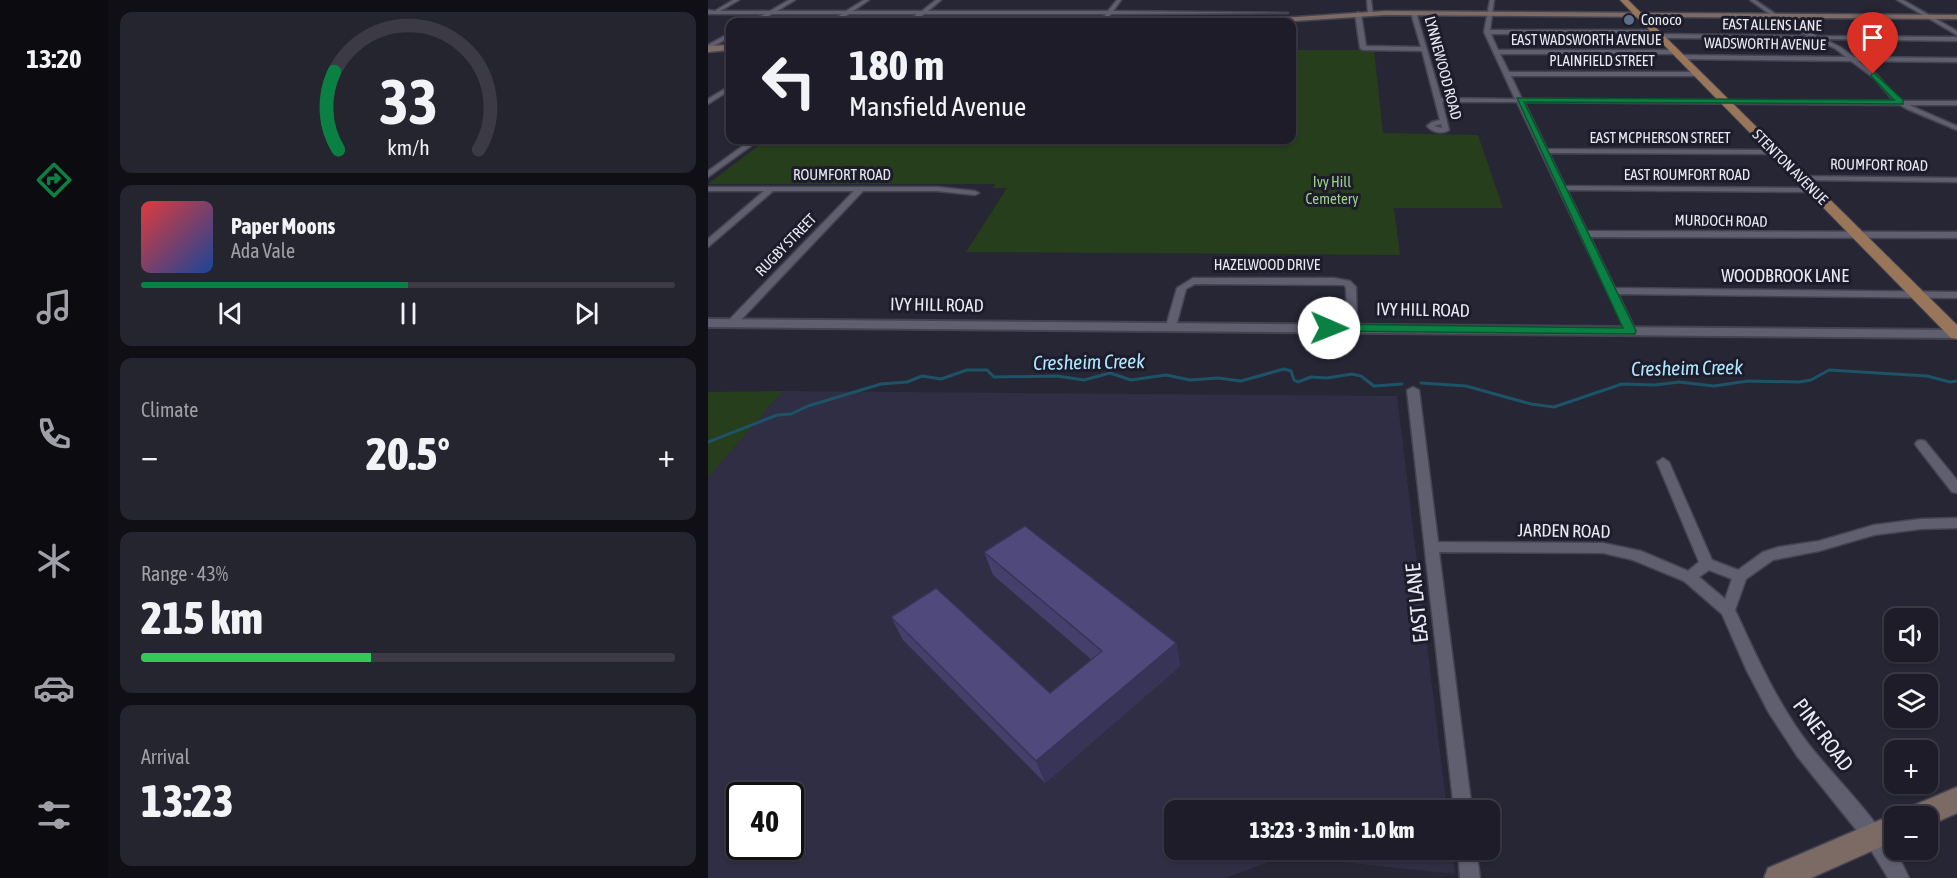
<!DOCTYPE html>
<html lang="en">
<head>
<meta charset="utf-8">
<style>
  body { margin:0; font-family:"Asap Condensed",sans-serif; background:#252530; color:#f1f3f6; height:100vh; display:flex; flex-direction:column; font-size:22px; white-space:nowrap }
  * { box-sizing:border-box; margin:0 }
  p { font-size:20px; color:#a0a1a8 }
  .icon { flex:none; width:33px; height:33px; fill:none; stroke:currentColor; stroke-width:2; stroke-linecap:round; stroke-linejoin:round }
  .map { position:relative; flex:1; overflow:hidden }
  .drawer { display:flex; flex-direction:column; gap:12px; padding:12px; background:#100f16; width:600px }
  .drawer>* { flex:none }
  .top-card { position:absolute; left:18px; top:18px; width:570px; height:126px; border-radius:12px; box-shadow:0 2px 4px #0004,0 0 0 2px #3b3a45; background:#1d1c28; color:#f1f3f6; overflow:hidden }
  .fabs { position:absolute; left:1176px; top:608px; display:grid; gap:12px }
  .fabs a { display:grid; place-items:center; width:54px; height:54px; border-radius:12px; background:#1d1c28; box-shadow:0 2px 4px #0004,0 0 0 2px #3b3a45; font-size:30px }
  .speed { position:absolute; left:18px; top:782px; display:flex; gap:12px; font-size:30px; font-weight:700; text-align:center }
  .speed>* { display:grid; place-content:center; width:78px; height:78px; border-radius:50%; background:#1d1c28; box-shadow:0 2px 4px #0004,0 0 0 2px #3b3a45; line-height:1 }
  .speed .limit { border:3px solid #111; border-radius:9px; background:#fff; color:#111 }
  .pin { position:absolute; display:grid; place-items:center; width:51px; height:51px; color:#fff; margin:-62px -26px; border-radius:50% 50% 50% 0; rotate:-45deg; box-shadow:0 0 6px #0007 }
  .pin .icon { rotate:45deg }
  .me { position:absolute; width:66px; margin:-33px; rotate:91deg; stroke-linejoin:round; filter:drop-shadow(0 0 4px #0008) }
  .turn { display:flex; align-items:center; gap:21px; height:126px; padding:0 24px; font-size:27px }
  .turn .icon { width:78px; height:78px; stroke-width:2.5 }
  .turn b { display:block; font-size:42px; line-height:51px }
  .big { font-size:45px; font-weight:800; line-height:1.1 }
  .drawer .tile { flex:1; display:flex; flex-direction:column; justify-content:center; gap:9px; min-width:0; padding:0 21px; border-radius:12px; background:#252530 }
  .drawer .dial { align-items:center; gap:0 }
  .dial svg { height:156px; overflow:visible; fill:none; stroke:#3b3a45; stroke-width:7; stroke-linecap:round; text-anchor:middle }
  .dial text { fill:#f1f3f6; stroke:none }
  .song { display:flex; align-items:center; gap:18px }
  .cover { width:72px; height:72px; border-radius:9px; background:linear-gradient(135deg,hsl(0 70% 55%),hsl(220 70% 35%)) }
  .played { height:6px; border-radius:3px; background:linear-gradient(90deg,#0b8043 50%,#3b3a45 50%) }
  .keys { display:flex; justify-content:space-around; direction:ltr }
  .heat { display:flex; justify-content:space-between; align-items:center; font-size:33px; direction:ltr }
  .charge { height:9px; border-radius:4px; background:linear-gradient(90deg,#34c759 43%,#3b3a45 0) }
  .trip { position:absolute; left:456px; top:800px; width:336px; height:60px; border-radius:12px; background:#1d1c28; box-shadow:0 2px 4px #0004,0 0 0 2px #3b3a45; font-weight:800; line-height:60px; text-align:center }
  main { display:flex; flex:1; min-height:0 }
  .dock { display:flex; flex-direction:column; width:108px; justify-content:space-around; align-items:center; background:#0c0b10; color:#a0a1a8 }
  .dock .icon { width:42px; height:42px }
  .dock .active { color:#0b8043 }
  .dock b { font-size:27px; color:#f1f3f6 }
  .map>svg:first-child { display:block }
  .built { fill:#302e44; fill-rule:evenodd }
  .green { fill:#263e1b }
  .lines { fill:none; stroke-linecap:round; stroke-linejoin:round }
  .stream { stroke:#1c5367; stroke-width:3 }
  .minor-casing { stroke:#444350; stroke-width:3 }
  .tertiary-casing { stroke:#444350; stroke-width:4 }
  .secondary-casing { stroke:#444350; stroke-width:3 }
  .primary-casing { stroke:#444350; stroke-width:2 }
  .minor { fill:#605f70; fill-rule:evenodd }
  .tertiary { fill:#605f70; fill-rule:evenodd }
  .secondary { fill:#7c6b64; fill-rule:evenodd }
  .primary { fill:#997659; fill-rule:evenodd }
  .wall { fill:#45406b }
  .shaded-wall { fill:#383457 }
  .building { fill:#504a7c; stroke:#383457; stroke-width:1.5 }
  .route { fill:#0b8043; stroke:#07532c; stroke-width:1.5 }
  .service-dot { fill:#5c6f8a; stroke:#1d1c2b; stroke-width:2 }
  .labels { text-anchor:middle; stroke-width:6; stroke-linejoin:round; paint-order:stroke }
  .far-poi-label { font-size:15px; fill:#e9e9f3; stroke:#1d1c2b; text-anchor:start }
  .far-street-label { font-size:15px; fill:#e9e9f3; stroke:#1d1c2b }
  .far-park-label { font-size:15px; fill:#9dd087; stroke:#1d1c2b }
  .street-label { font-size:18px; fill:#e9e9f3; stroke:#1d1c2b }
  .water-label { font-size:20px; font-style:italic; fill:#aee6ff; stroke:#1d1c2b }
  .near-street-label { font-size:21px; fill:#e9e9f3; stroke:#1d1c2b }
</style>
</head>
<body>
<main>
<nav class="dock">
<b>13:20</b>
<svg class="icon active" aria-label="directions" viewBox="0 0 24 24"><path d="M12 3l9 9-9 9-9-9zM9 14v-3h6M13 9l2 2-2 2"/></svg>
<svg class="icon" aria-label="music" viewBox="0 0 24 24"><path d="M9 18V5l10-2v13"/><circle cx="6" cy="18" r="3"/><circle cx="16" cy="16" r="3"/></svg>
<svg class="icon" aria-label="phone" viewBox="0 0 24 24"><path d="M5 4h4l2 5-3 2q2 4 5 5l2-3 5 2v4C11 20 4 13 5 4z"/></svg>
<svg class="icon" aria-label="climate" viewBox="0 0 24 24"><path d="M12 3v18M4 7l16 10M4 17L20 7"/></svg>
<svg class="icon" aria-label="car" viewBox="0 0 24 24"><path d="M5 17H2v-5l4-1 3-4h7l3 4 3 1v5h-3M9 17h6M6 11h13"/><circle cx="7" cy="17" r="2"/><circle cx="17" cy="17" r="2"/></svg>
<svg class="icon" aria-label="filters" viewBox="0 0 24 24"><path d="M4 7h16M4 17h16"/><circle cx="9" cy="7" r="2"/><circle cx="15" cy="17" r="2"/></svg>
</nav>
<section class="drawer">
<div class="tile dial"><svg viewBox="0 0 100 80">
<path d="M14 69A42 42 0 1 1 86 69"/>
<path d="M14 69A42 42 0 0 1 12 29" stroke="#0b8043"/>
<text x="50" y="56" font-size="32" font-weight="700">33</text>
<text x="50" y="72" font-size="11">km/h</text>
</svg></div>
<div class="tile">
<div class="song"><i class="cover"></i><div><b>Paper Moons</b><p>Ada Vale</p></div></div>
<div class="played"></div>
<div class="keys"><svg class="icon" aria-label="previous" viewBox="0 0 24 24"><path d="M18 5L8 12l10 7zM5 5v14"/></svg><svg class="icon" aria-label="pause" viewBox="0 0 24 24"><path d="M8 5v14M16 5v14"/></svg><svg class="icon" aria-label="next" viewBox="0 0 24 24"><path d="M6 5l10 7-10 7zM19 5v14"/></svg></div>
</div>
<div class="tile"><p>Climate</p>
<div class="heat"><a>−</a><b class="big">20.5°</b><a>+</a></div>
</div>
<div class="tile"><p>Range · 43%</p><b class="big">215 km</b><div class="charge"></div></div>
<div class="tile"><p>Arrival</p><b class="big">13:23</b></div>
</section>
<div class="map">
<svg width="1249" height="878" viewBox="0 0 1249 878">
  <rect width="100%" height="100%" fill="#272635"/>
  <path class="built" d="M75,391L689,396L739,810H466V849H744L747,874L577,856L517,878H0V478ZM32,795H82V846H32Z"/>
  <g class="green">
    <path d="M584,50H666L675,133L770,135L795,208H686L692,255L258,252L299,188H285L287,184H0L58,140H584Z"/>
    <path d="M75,391L0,478V392Z"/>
  </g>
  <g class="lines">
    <g class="stream">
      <path d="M713,383L758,386L823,404L846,407L914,384L947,385L971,382L1006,386L1040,381L1091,382L1103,380L1121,370L1219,376L1242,382L1249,381"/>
      <path d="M0,442L69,415L83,414L100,406L173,384L199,382L214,376L233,379L259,370H279L286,377L349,376L376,380L402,373L423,380L458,375L482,380L510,378L533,381L576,369L583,371L586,380L590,382L603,377L619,378L644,374L653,376L666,386L694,384"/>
    </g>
    <g class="minor-casing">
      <g id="minor">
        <path d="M25,0H31L12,11H62L81,0H87L69,11H138L156,0H161L145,11H214L228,0H233L220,11H400L409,0H413L405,11L580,13L403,14L397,22H392L398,14H216L205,22H200L209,14H141L127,22H122L134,14H64L48,22H43L57,14H0V10L7,11Z"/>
        <path d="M659,0H663L665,15L660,14Z"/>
        <path d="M782,0H786L782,30H947L950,32L947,34H783L790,50H967L970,52L967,54H792L801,72H989L992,74L989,76H803L814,99L1186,101L1166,78L1143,61L972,59L969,57L972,55L1138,57L1128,49L1107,39L951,38L948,36L951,34L1100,36L1077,25L1042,0H1047L1081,23L1109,36L1249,37V41L1116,39L1132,47L1146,57L1249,58V62L1150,61L1170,76L1186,95L1195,101H1249V105H1201L1249,126V130L1199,109L1192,105L816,102L839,149L1068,150L1072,152L1068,154L841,153L857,186L1105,188L1109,190L1105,192L859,190L879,231L1249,232V238L882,237L907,288L1249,292V298L910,294L928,331L927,333H919L809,102H734L741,130C734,135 724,132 719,126L724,122L732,120L714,51L655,50L652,48L647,14L650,12L653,14L658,46L713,47L703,13L708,12L733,98L807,99L776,32ZM733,124L734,128L726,126Z"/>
        <path d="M1189,0H1195L1249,31V35Z"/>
        <path d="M20,34H22V37L0,49V45Z"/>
        <path d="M22,86V90L0,104V99Z"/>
        <path d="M43,140H51L0,177V171Z"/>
        <path d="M1090,176L1249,178V182L1093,180H1090Z"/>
        <path d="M0,187H229L267,191L271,193L267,195L229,191H155L28,325H20V321L146,191H65L0,247V239L56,191H0Z"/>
        <path d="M485,278H626L642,281L648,287L649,328L644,331L639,328L638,288L636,285L487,284L478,289L468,326L463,329L459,328L458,326L469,288Z"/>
        <path d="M705,387L711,390L730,542L895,543L933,551L980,571L991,562L949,462L955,458L961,462L1004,560L1030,570L1055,552L1071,547L1111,541L1166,525L1213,519L1249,518V528L1213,529L1166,535L1111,551L1065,560L1038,579L1027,610C1049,657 1070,705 1102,746C1135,787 1180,829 1201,878H1180L1158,842L1089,756L1061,713L1038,669L1014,614L976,581L925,560L895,553L731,552L764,810H746L699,390ZM1001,570L1024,579L1017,599L991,577Z"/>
        <path d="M1213,440L1217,441L1249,480V493L1244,492L1209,447L1207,444L1209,441Z"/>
        <path d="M750,849H768L772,878H752Z"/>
      </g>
    </g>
    <g class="tertiary-casing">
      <path id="tertiary" d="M0,319L1249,330V338L0,327Z"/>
    </g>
    <g class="secondary-casing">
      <g id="secondary">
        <path d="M678,11L1249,15V19L678,15L571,22H540L544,20Z"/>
        <path d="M22,45V50L0,52V46Z"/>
        <path d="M1249,787V813L1220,826V816H1198L1202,807Z"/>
        <path d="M1186,814L1192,816H1186V841L1103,878H1056L1060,868Z"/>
      </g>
    </g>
    <g class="primary-casing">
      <path id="primary" d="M912,0H920L1249,325V339L1243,338Z"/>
    </g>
    <use href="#minor" class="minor"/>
    <use href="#tertiary" class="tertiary"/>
    <use href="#secondary" class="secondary"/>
    <use href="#primary" class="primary"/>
  </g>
  <path class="wall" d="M276,552L468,643L472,666L337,783L195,640L183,617L342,693L384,660L285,575Z"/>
  <path class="shaded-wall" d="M468,643L472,666L337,783L328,761Z"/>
  <path class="building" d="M317,526L468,643L328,761L183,617L228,588L342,693L394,651L276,552Z"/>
  <path class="route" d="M1165,72L1195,100V104L816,102L928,331L927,334L621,331L615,328L621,324L915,328L809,98L1186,100L1163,76Z"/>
  <circle class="service-dot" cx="921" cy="20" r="6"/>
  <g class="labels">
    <g class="far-poi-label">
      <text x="933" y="25">Conoco</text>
    </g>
    <g class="far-street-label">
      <text transform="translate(1064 25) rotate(1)" y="5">EAST ALLENS LANE</text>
      <text x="878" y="45">EAST WADSWORTH AVENUE</text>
      <text transform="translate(1057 44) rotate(1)" y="5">WADSWORTH AVENUE</text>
      <text x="894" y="66">PLAINFIELD STREET</text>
      <text transform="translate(735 68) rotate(75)" y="5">LYNNEWOOD ROAD</text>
      <text x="952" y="143">EAST MCPHERSON STREET</text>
      <text transform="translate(1171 165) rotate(1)" y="5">ROUMFORT ROAD</text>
      <text transform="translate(1082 167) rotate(45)" y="5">STENTON AVENUE</text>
      <text x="134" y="180">ROUMFORT ROAD</text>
      <text x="979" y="180">EAST ROUMFORT ROAD</text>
      <text transform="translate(1013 221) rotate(1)" y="5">MURDOCH ROAD</text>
      <text transform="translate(78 245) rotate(-46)" y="5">RUGBY STREET</text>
      <text x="559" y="270">HAZELWOOD DRIVE</text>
    </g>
    <g class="far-park-label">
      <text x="624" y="187">Ivy Hill<tspan x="624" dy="17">Cemetery</tspan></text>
    </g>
    <g class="street-label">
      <text x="1077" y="282">WOODBROOK LANE</text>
      <text transform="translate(229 305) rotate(1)" y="6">IVY HILL ROAD</text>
      <text transform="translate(715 310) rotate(1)" y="6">IVY HILL ROAD</text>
      <text transform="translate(856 531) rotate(1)" y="6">JARDEN ROAD</text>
    </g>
    <g class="water-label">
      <text transform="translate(381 362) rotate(-1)" y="7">Cresheim Creek</text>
      <text transform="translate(979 368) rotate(-1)" y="7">Cresheim Creek</text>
    </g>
    <g class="near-street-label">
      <text transform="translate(709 603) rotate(-96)" y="7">EAST LANE</text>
      <text transform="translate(1115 735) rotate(53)" y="7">PINE ROAD</text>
    </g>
  </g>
</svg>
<div class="fabs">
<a><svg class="icon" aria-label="sound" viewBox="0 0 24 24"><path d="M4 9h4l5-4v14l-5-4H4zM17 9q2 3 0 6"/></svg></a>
<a><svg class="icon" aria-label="layers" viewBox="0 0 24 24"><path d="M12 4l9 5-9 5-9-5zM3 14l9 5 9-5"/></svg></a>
<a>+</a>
<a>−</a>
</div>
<div class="speed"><div class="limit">40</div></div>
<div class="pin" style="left:1165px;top:74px;background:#d93025"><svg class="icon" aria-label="arrive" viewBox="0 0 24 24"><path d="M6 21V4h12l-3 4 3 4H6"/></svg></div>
<svg class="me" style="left:621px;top:328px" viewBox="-20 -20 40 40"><circle r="19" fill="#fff"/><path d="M0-13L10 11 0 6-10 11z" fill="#0b8043"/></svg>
<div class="trip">13:23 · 3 min · 1.0 km</div>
<div class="top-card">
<div class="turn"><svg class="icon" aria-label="left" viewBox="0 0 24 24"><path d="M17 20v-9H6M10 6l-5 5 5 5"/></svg><div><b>180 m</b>Mansfield Avenue</div></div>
</div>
</div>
</main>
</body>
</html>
